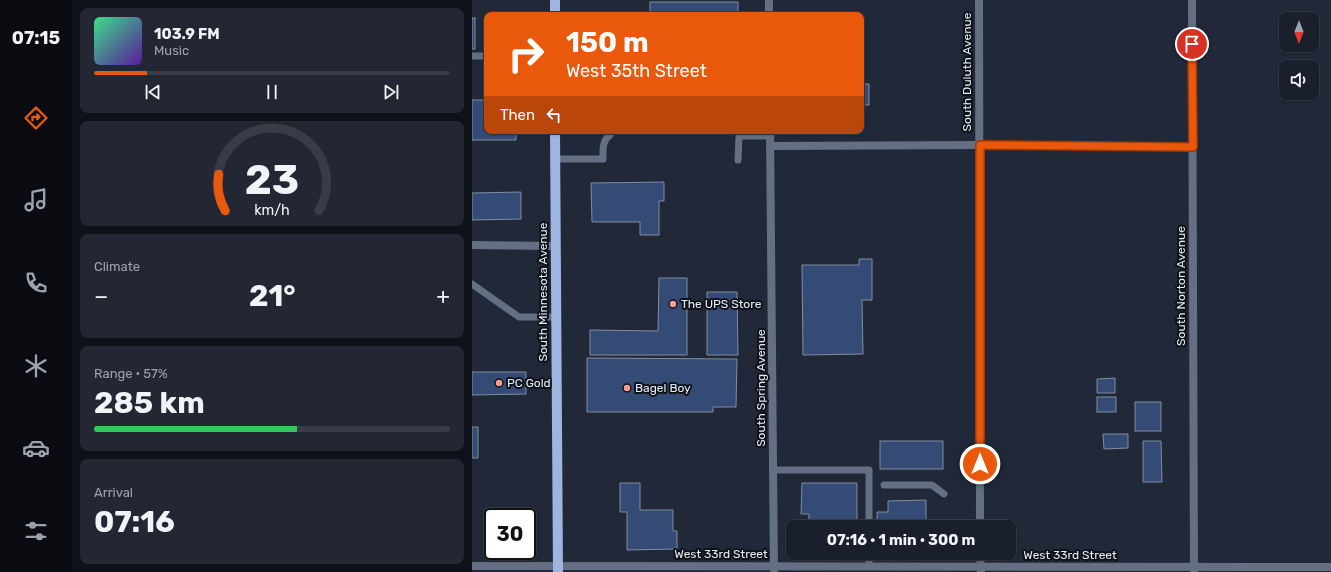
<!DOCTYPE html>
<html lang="en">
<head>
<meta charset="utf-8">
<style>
  body { margin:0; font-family:Rubik,sans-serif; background:#222733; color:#f1f3f6; height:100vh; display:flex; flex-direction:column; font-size:15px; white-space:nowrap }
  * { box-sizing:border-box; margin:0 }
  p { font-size:13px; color:#9fa2a9 }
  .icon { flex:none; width:22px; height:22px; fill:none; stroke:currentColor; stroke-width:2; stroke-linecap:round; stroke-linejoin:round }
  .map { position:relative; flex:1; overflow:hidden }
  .sheet { display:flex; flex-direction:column; gap:8px; padding:8px; background:#0e1118; width:400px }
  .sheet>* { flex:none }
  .guide { position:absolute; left:12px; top:12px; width:380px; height:122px; border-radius:8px; box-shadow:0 1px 3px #0004,0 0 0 1px #373d47; background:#ea580c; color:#fff; overflow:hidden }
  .needle { width:26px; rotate:180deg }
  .controls { position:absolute; left:807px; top:12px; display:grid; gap:8px }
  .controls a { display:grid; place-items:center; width:40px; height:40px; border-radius:8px; background:#191f2b; box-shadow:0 1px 3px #0004,0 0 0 1px #373d47; font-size:20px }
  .speed { position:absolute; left:12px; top:508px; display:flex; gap:8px; font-size:20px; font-weight:700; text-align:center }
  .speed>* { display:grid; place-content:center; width:52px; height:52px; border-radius:50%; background:#191f2b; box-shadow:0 1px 3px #0004,0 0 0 1px #373d47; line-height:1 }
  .speed .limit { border:2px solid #111; border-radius:6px; background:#fff; color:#111 }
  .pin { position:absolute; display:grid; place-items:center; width:34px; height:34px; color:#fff; margin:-17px; border:2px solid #fff; border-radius:50%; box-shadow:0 1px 4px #0007 }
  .me { position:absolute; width:44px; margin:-22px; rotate:0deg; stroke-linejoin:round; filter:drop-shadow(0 0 3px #0008) }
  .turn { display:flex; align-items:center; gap:14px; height:84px; padding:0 16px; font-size:18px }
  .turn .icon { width:52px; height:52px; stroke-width:2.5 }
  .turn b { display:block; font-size:28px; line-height:34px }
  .then { display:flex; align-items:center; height:38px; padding:0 16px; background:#0003; gap:8px; font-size:15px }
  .big { font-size:30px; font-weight:700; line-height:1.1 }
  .sheet .tile { flex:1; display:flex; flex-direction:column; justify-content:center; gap:6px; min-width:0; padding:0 14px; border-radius:8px; background:#222733 }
  .sheet .dial { align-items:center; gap:0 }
  .dial svg { height:104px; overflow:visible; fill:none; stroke:#373d47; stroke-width:7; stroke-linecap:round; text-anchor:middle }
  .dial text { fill:#f1f3f6; stroke:none }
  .song { display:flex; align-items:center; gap:12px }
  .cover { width:48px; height:48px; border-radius:6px; background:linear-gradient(135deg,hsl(150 70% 55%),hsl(270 70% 35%)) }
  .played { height:4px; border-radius:2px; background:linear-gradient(90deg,#ea580c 15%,#373d47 15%) }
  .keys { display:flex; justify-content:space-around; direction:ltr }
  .heat { display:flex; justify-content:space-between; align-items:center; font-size:22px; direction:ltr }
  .charge { height:6px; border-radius:3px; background:linear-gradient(90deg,#34c759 57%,#373d47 0) }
  .trip { position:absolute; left:314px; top:520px; width:230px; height:40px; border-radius:8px; background:#191f2b; box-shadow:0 1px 3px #0004,0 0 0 1px #373d47; font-weight:700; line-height:40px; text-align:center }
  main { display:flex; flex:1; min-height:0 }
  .dock { display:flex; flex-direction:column; width:72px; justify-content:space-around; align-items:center; background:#0a0c11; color:#9fa2a9 }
  .dock .icon { width:28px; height:28px }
  .dock .current { color:#ea580c }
  .dock b { font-size:18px; color:#f1f3f6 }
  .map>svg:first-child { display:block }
  .building { fill:#344b75; stroke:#828da1 }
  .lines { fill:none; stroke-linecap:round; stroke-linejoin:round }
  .service { stroke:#646f83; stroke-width:7 }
  .minor { stroke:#646f83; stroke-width:8 }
  .tertiary { stroke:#646f83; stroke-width:8 }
  .primary { stroke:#9eb5df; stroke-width:10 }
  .route-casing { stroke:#983908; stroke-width:10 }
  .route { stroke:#ea580c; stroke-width:7 }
  .poi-dot { fill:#f59c91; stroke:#0e1219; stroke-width:1.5 }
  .labels { text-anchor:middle; stroke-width:4; stroke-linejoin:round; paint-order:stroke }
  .street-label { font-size:12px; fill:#e6ecf7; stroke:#0e1219 }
  .poi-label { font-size:12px; fill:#e6ecf7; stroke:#0e1219; text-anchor:start }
</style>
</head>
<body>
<main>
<nav class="dock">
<b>07:15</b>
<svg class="icon current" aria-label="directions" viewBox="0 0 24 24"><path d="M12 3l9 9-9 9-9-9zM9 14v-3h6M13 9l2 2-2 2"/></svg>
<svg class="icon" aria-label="music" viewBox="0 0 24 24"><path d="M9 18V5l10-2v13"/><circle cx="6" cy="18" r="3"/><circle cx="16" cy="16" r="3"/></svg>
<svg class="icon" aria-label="phone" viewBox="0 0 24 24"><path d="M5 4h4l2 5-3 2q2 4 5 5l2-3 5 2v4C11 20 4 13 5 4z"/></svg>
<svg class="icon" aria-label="climate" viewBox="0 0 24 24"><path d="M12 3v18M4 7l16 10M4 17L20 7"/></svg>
<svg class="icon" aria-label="car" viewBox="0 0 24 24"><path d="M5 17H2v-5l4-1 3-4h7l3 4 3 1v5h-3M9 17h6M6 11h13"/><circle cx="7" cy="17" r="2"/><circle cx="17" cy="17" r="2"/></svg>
<svg class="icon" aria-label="filters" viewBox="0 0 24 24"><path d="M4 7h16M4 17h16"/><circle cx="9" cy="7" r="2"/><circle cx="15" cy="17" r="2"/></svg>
</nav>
<section class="sheet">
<div class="tile">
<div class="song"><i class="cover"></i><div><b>103.9 FM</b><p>Music</p></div></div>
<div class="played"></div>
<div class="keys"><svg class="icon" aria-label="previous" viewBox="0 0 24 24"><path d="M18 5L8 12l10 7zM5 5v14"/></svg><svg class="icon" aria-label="pause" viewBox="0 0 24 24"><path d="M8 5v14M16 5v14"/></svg><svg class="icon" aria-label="next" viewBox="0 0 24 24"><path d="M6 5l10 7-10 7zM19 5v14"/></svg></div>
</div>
<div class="tile dial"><svg viewBox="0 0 100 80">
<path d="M14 69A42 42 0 1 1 86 69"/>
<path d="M14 69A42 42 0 0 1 9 41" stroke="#ea580c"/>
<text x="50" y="56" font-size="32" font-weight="700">23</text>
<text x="50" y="72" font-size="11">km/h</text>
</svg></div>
<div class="tile"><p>Climate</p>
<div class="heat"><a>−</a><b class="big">21°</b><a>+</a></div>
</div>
<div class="tile"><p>Range · 57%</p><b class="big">285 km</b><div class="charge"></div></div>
<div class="tile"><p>Arrival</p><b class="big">07:16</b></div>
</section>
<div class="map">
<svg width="859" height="572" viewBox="0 0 859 572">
  <rect width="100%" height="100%" fill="#212939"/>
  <g class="building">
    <rect x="178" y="2" width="88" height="13"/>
    <rect x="0" y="18" width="3" height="31"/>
    <rect x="389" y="84" width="8" height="21"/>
    <path d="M0,100H15V131H44V140H0Z"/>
    <path d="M192,182V201H187V235H168V222H120L119,183Z"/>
    <path d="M49,192V219L0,220V193Z"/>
    <path d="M387,259H400V300H390L391,354L331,355L330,265H387Z"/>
    <path d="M187,278H215V355H118V330L186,331Z"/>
    <path d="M235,292H265L266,355H235Z"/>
    <path d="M115,358L265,359L264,407H241V412H115Z"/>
    <path d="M0,372H54V394L0,395Z"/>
    <path d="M643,378V393H625V379Z"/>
    <rect x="625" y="397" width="19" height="15"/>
    <rect x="663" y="402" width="26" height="29"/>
    <rect x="0" y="427" width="6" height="31"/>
    <path d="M631,434H656V448L632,449Z"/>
    <rect x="408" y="441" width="63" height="28"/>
    <path d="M671,441H689L690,482H671Z"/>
    <path d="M148,483H168V510H201V531H205V549L155,550V512H148Z"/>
    <path d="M330,483H385V527H337V514H329Z"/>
    <path d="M454,500V527H405V512H416V501Z"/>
  </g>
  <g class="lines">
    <g class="service">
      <path d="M0,56H15"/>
      <path d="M83,159H131C131,149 130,141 138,135"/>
      <path d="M266,160L267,136H299"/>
      <path d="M0,284L47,317H84"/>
      <path d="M301,470H397V527"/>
      <path d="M412,485H460L472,494"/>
      <path d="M397,566V553"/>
    </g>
    <g class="minor">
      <path d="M297,0V15"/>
      <path d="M507,0L508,527"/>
      <path d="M720,0L722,572"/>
      <path d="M298,131L302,572"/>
      <path d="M299,146L507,145L721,147"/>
      <path d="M0,245L84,246"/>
      <path d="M508,553L509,572"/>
    </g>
    <path class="tertiary" d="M0,566L859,567"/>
    <g class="primary">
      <path d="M83,0V15"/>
      <path d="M83,131L86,572"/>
    </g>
  </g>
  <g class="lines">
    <g class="route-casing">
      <path id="route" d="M508,464V145L721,147L720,44"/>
    </g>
    <use href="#route" class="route"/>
  </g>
  <g class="poi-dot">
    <circle cx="201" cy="304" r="4"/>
    <circle cx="27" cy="383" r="4"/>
    <circle cx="155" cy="388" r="4"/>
  </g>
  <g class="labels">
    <g class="street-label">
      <text transform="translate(495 72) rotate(-90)" y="4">South Duluth Avenue</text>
      <text transform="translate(709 286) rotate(-90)" y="4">South Norton Avenue</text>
      <text transform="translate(71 292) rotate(-90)" y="4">South Minnesota Avenue</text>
      <text transform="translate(289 388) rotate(-90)" y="4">South Spring Avenue</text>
      <text x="249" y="558">West 33rd Street</text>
      <text x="598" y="559">West 33rd Street</text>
    </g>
    <g class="poi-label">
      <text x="209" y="308">The UPS Store</text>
      <text x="35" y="387">PC Gold</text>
      <text x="163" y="392">Bagel Boy</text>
    </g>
  </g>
</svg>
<div class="controls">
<a><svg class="needle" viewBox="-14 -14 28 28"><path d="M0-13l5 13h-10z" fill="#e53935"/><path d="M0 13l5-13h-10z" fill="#9fa2a9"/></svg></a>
<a><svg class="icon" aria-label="sound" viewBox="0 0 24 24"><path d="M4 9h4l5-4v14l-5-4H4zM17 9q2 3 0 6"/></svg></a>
</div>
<div class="speed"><div class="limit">30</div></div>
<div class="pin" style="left:720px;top:44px;background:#d93025"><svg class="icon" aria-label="arrive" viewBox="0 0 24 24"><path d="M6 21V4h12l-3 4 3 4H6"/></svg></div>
<svg class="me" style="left:508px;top:464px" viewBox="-20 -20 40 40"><circle r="17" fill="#ea580c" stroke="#fff" stroke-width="3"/><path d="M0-11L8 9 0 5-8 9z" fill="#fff"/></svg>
<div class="trip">07:16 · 1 min · 300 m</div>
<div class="guide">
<div class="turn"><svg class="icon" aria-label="right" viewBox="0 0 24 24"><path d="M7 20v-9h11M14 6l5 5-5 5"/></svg><div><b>150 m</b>West 35th Street</div></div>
<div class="then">Then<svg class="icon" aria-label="left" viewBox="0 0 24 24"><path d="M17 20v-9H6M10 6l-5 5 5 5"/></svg></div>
</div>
</div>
</main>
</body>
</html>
